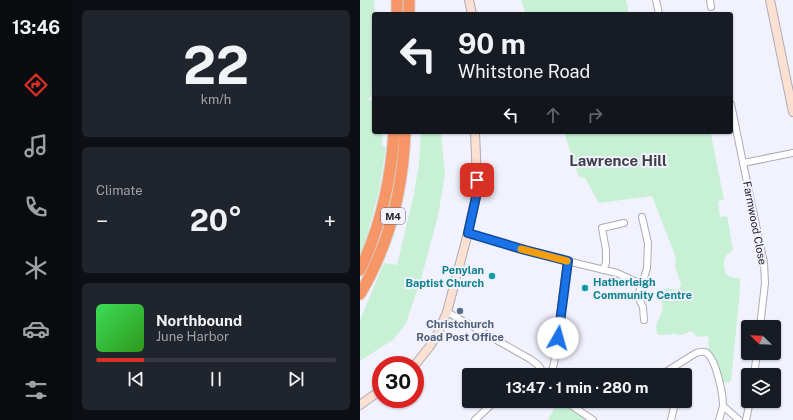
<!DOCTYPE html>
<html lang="en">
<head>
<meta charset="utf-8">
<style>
  body { margin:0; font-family:"Public Sans",sans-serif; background:#20242c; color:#f1f3f6; height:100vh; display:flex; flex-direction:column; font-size:15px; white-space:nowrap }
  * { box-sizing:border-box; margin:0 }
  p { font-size:13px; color:#9ea1a6 }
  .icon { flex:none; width:22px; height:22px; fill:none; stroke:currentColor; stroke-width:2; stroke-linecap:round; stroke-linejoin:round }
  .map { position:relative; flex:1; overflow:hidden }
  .drawer { display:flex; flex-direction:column; gap:10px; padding:10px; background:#0d0f14; width:288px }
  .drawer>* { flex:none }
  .banner { position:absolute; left:12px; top:12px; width:361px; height:122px; border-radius:4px; box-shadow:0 1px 3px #0004; background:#171b24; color:#f1f3f6; overflow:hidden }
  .needle { width:26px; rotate:293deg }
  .controls { position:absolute; left:381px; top:320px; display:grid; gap:8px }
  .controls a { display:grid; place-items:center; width:40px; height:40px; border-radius:4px; background:#171b24; box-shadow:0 1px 3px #0004; font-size:20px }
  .speed { position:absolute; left:12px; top:356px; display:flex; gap:8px; font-size:20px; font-weight:700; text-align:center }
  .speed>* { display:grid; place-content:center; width:52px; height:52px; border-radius:50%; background:#171b24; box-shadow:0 1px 3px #0004; line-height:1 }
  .speed .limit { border:6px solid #d22; background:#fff; color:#111 }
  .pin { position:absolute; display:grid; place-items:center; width:34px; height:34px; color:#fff; margin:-17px; border-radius:8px; box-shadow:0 2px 6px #0006 }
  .me { position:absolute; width:44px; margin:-22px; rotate:7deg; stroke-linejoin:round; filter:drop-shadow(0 0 3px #0008) }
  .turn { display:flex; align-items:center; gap:14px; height:84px; padding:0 20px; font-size:18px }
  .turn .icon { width:52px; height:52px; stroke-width:2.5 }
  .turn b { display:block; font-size:28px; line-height:34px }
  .lanes { display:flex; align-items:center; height:38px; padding:0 20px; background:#0003; justify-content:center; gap:20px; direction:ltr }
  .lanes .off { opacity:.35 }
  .big { font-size:30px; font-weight:700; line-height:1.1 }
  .drawer .widget { flex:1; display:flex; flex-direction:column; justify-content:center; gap:6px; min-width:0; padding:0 14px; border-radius:6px; background:#20242c }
  .drawer .dial { align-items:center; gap:0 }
  .dial b { font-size:52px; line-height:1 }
  .song { display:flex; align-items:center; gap:12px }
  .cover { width:48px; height:48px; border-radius:6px; background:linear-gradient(135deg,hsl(130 70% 55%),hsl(110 70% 35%)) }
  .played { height:4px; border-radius:2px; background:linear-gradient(90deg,#d93025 20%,#363941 20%) }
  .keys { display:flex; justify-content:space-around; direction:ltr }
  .heat { display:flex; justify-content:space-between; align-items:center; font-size:22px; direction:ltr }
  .trip { position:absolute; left:102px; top:368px; width:230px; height:40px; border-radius:4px; background:#171b24; box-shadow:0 1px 3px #0004; font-weight:700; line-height:40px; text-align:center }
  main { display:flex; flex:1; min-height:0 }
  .tabs { display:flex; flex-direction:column; width:72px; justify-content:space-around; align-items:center; background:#090b0e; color:#9ea1a6 }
  .tabs .icon { width:28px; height:28px }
  .tabs .selected { color:#d93025 }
  .tabs b { font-size:18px; color:#f1f3f6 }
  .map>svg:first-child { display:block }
  .green { fill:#c7f0d5 }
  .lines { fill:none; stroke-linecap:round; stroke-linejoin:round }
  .street-casing { stroke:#acacb7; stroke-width:8 }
  .secondary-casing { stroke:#acacb7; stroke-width:10 }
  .highway-casing { stroke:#d3d3d4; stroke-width:13 }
  .street { stroke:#fff; stroke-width:6 }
  .secondary { stroke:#fce0d1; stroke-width:8 }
  .highway { stroke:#f69666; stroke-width:11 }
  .route-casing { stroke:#114b97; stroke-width:10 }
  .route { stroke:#1a73e8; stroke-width:7 }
  .slow { stroke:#f59e0b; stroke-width:7 }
  .culture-dot { fill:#0f9aa8; stroke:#f2f2fe; stroke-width:1.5 }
  .service-dot { fill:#5c6f8a; stroke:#f2f2fe; stroke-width:1.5 }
  .labels { text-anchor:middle; stroke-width:4; stroke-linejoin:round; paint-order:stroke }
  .shield { fill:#f2f2fe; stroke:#616168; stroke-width:1 }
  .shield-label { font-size:10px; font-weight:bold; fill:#232327 }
  .street-label { font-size:11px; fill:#232327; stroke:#f2f2fe }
  .culture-label { font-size:11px; font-weight:bold; fill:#0d838f; stroke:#f2f2fe; text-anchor:end }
  .service-label { font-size:11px; font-weight:bold; fill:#4e5e75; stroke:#f2f2fe }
  .district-label { font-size:15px; font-weight:bold; fill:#3e3e47; stroke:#f2f2fe }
</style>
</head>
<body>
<main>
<nav class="tabs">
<b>13:46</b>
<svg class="icon selected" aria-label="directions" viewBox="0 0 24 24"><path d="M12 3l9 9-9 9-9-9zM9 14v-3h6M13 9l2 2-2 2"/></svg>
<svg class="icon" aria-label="music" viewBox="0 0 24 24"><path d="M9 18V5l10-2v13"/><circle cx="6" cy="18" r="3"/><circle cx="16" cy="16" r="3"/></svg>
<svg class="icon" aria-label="phone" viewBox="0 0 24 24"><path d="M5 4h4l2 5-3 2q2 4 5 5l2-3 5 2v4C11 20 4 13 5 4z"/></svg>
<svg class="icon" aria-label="climate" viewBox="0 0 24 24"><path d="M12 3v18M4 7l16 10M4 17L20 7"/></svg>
<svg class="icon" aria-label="car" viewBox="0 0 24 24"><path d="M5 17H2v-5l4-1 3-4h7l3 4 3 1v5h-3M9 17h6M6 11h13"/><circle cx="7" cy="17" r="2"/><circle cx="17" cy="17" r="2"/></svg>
<svg class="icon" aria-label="filters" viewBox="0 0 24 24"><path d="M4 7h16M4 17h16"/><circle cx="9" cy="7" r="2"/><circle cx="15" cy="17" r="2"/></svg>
</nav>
<section class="drawer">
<div class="widget dial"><b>22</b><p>km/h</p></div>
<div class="widget"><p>Climate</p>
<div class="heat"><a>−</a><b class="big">20°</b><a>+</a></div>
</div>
<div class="widget">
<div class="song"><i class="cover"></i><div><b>Northbound</b><p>June Harbor</p></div></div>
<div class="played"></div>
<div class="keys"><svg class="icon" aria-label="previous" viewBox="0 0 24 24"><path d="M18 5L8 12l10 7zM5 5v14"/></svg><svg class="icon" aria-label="pause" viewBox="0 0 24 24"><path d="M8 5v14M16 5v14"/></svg><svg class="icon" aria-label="next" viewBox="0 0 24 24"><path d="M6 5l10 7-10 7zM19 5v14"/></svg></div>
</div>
</section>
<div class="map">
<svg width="433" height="420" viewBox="0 0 433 420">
  <rect width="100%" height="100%" fill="#f2f2fe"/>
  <g class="green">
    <path d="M0,0H14L15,14H14V94L6,101L14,99V132H23L22,146L26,147L19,191L4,247L0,256Z"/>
    <path d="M161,0H266L269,14H166Z"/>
    <path d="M61,132H81L85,174L78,216L61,279L46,323L34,339L0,361V320L24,263L37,265L54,194L59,163Z"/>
    <path d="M204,132H350L351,134L364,200L358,201L360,217L367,216L373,249C371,253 367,253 366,256C362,261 364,275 370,277C373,278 377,278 380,278V290L371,381L368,383L363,382L360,377L356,361L349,350L348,343L349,338L347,336L337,337L333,332L330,331L325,334L320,335L315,334L300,335L297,333L296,325L303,309L301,295L304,290L308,288L313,290L319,289L321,283C318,274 313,268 316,258L292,196L239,203L225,178L219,177Z"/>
    <path d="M198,401H205L233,420H188Z"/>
  </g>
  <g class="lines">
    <g class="street-casing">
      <g id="street">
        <path d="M296,0L299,14"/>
        <path d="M350,0L351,7"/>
        <path d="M371,104L383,163"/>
        <path d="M282,217L288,243L287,268L284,278L281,284L278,297L283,307L284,320"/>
        <path d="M108,233L165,250L207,261L194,364L191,373L187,375"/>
        <path d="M207,261L257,273L281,284"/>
        <path d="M243,270L246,263V250L242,228L264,223"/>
        <path d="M87,312L170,359L178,365L185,375"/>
        <path d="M400,327L405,283L404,263L383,163L433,153"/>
        <path d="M191,373L199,375"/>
        <path d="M301,375L336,353C339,352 342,351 345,352C356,357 363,394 363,406L379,420"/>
        <path d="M394,375L397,353"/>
        <path d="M205,401L233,420"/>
        <path d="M115,420L135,401"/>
        <path d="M311,420L314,407L315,401"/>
        <path d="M359,420L363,406"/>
        <path d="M386,420L390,401"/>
      </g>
    </g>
    <g class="secondary-casing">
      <g id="secondary">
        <path d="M109,0L112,14"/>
        <path d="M410,0L433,112"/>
        <path d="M55,365L70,346L77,335L87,312L108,233L116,197L117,180L115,132"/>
        <path d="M0,405L21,390"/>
      </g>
    </g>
    <g class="highway-casing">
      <g id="highway">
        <path d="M37,14V0"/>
        <path d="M49,14V0"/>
        <path d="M0,270C21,226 31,180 34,132"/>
        <path d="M0,294C29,245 43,189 45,132"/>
      </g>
    </g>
    <use href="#street" class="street"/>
    <use href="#secondary" class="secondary"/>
    <use href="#highway" class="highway"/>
  </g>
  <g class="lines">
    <g class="route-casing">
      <path id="route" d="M117,180L116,197L108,233L165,250L208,261L198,338"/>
    </g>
    <use href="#route" class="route"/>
    <path class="slow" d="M161,249L207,261"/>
  </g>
  <g class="culture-dot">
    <circle cx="132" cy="276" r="4"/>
    <circle cx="225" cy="288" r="4"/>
  </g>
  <circle class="service-dot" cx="100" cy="311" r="4"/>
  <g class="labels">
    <rect class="shield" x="21" y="208" width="24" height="16" rx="3"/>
    <g class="shield-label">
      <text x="33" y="220">M4</text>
    </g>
    <g class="street-label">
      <text transform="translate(395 223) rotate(79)" y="4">Farmwood Close</text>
    </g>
    <g class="culture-label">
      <text x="124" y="274">Penylan<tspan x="124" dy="13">Baptist Church</tspan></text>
      <text x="233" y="286" text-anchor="start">Hatherleigh<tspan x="233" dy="13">Community Centre</tspan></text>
    </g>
    <g class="service-label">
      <text x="100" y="328">Christchurch<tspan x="100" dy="13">Road Post Office</tspan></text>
    </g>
    <g class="district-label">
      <text x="258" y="166">Lawrence Hill</text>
    </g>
  </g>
</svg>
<div class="controls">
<a><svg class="needle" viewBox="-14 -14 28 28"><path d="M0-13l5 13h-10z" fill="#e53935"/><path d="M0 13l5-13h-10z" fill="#9ea1a6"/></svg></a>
<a><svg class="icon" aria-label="layers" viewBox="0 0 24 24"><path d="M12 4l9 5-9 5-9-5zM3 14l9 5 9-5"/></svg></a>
</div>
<div class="speed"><div class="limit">30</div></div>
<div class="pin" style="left:117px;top:180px;background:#d93025"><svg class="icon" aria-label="arrive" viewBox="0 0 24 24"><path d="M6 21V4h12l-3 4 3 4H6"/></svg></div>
<svg class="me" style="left:198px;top:338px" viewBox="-20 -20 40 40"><circle r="19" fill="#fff"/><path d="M0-13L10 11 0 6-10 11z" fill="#1a73e8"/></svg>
<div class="trip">13:47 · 1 min · 280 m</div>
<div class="banner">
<div class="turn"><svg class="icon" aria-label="left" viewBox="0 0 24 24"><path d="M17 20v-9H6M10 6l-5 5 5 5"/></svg><div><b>90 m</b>Whitstone Road</div></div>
<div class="lanes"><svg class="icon" aria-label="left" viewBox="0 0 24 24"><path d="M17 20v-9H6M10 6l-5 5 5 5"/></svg><svg class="icon off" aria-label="ahead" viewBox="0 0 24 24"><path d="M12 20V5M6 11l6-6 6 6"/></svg><svg class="icon off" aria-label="right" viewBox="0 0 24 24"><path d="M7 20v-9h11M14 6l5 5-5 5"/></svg></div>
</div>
</div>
</main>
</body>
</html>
